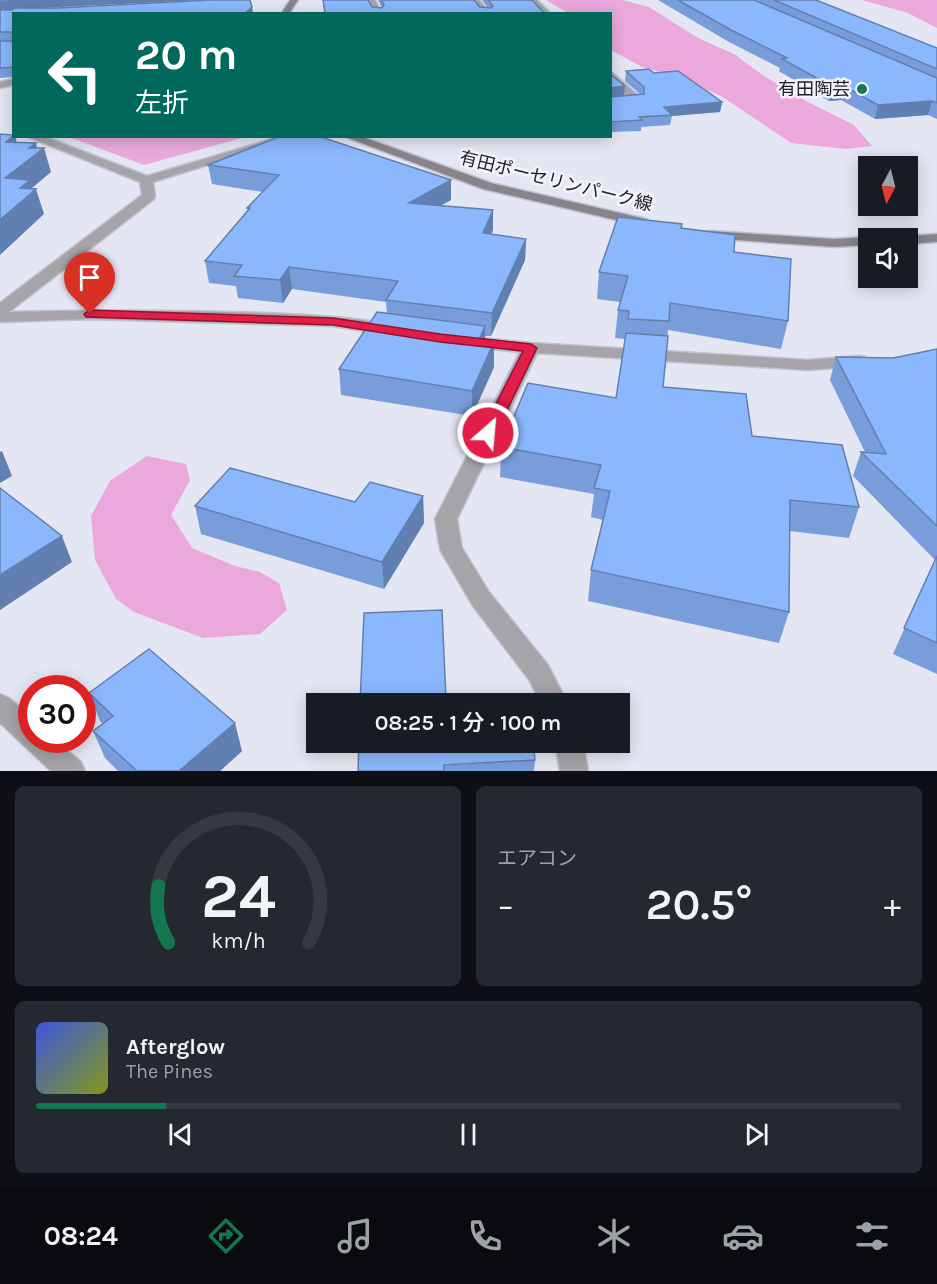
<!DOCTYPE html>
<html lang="ja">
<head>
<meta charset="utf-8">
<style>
  body { margin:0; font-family:Karla,"Noto Sans JP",sans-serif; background:#242831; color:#f1f3f6; height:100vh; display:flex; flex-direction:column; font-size:22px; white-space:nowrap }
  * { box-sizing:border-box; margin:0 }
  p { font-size:20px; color:#9ea1a6 }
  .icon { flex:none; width:33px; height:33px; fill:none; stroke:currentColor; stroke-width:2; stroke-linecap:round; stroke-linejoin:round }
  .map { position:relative; height:771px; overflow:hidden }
  .panel { display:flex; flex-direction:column; gap:15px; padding:15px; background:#0d0f14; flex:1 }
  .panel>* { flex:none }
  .guide { position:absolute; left:12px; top:12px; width:600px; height:126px; border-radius:0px; box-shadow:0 3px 15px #0003; background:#00695c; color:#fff; overflow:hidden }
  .needle { width:39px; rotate:187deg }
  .fabs { position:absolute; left:858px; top:156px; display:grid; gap:12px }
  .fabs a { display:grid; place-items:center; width:60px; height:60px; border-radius:0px; background:#171b24; box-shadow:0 3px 15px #0003; font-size:30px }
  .speed { position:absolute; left:18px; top:675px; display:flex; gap:12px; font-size:30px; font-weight:700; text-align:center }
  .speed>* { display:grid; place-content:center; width:78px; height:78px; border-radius:50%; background:#171b24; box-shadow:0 3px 15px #0003; line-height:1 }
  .speed .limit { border:9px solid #d22; background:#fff; color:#111 }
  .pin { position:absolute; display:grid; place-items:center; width:51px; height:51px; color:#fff; margin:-62px -26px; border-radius:50% 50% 50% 0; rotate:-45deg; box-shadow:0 0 6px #0007 }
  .pin .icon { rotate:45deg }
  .me { position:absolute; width:66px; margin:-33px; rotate:27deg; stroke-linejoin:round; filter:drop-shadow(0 0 4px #0008) }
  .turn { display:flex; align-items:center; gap:21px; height:126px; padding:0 24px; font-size:27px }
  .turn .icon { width:78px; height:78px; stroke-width:2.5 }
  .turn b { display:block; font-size:42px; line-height:51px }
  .big { font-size:45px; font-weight:600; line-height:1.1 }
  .panel .card { flex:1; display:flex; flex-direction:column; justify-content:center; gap:9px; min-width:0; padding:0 21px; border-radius:9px; background:#242831 }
  .panel .dial { align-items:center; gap:0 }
  .dial svg { height:156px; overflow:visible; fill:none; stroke:#363941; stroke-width:7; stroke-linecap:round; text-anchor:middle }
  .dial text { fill:#f1f3f6; stroke:none }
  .song { display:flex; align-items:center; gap:18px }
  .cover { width:72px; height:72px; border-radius:9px; background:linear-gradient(135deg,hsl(230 70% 55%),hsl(70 70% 35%)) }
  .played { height:6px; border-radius:3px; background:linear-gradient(90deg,#13774f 15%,#363941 15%) }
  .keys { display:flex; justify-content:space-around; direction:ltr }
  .heat { display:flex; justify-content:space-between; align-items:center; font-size:33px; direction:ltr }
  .panel .tiles { flex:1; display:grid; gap:15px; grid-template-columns:1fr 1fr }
  .card:last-child { grid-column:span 2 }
  .trip { position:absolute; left:306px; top:693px; width:324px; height:60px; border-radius:0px; background:#171b24; box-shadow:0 3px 15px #0003; font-weight:600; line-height:60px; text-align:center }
  .menu { display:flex; height:96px; justify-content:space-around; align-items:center; background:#090b0e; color:#9ea1a6 }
  .menu .icon { width:42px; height:42px }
  .menu .current { color:#13774f }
  .menu b { font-size:27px; color:#f1f3f6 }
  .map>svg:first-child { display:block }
  .green { fill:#eaa8dd }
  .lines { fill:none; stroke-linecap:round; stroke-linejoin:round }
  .street-casing { stroke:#c2c2ce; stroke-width:3 }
  .secondary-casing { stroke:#c2c2ce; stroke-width:3 }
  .street { fill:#a7a4a9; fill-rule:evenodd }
  .secondary { fill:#88848b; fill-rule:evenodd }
  .wall { fill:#789dda }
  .shaded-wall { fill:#6180b1 }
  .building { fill:#8bb7fd; stroke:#6180b1; stroke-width:1.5 }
  .route { fill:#e11d48; stroke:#92132f; stroke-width:1.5 }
  .poi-dot { fill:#13774f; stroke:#f3f3fe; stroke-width:2 }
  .labels { text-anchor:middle; stroke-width:5; stroke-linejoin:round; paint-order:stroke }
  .far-poi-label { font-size:18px; fill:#202025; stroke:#f3f3fe; text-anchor:end }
  .far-street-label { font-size:18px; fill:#202025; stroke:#f3f3fe }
</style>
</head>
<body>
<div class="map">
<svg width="937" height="771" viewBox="0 0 937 771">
  <rect width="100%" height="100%" fill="#e5e6f3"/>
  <g class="green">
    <path d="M546,0H623L649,7L698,38L734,54L764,76L806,101L854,125L872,146L846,149L791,143L721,96L671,75L642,67L611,50L610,14L568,13Z"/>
    <path d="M862,0H937V28L908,13Z"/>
    <path d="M69,137H245L144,165Z"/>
    <path d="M147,456L186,464L190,480L171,515L192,548L235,566L260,572L279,583L287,610L260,634L203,638L134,612L116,599L95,560L91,516L110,481Z"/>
  </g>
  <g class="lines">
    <g class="street-casing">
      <g id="street">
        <path d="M367,0H375L382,14H374Z"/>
        <path d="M471,0H479L491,14H482Z"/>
        <path d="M529,0H537L551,14H542Z"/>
        <path d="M610,71L641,98V102L610,105V99L629,98L610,80Z"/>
        <path d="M14,79V85L0,88V82Z"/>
        <path d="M26,136H43L147,176L282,136H301L153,182L155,196L154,199L9,312C56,310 380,307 398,330L390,335L333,326L90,319L0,322V303L142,195L140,182Z"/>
        <path d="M471,337L531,343L808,360L859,356L865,357L868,361L865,365L859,366L808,370L537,353L457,519L462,548L489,592L548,665L568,704H541L530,681L473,606L443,555L440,549L435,519L520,352L465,346L463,342Z"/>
        <path d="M0,694L9,698L32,717V740H55L81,762L85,771H51L0,723Z"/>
        <path d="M555,742H583L588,771H560Z"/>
      </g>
    </g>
    <g class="secondary-casing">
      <g id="secondary">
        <path d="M290,0H298L289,14H281Z"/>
        <path d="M343,136H360L491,183L646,219L653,223L646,227L483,189Z"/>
        <path d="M711,231L834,239L868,237L873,238H868V245L834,247L706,238L704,235L706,232Z"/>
        <path d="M937,234V242L908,244V238H902L908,236Z"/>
      </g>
    </g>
    <use href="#street" class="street"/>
    <use href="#secondary" class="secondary"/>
  </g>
  <g class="wall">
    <path d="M0,0L45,8L252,7L253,14H14V77L0,78Z"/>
    <path d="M323,0H368L372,7L382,8L378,0H474L480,7L488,8L482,0H532L545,14H325Z"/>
    <path d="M658,0H816L937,48V119L928,115L875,119L841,100L829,101L779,71L780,68L729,42Z"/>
    <path d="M626,71L654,73L722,102L720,112L672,116L670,125L641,127V131L610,132V74L625,86L624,95L640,94L625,81Z"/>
    <path d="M208,165L451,180V200L441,205L493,230L491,234L526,239L525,260L491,336H485V341L494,367L472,416L341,395L339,369L387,313L386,302L292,289L283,303L238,298L236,286L209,283L205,261L248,211L247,208L263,192L212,184Z"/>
    <path d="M681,228L734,252L788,321L781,349L668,330L663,387L752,436L859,507L849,538L790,531L789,612L779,643L588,601L591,570L603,520L591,517L594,494L500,477L501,447L616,398L625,339L615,338L618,310L620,302L597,299L599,272Z"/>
    <path d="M937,349V674L893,654L935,560L853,476L861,452H865L830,380L836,357L893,358Z"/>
    <path d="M423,496L424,523L384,589L201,534L195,506L355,502Z"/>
    <path d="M89,693L242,751L220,771H118L105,758L93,731L103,724L100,721Z"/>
    <path d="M535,760L534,771H358Z"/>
  </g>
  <g class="shaded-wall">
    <path d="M45,0H203L0,10V2Z"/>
    <path d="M252,7L253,14H244Z"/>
    <path d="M625,86L624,96L610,97V88Z"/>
    <path d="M844,86L841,100L829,101L833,87Z"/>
    <path d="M932,101L928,115L875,119L878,105Z"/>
    <path d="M722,102L720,112L672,116L664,107Z"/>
    <path d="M14,136H15L22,159L6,142Z"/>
    <path d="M36,143L38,153L44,148L51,172L32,188L33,191L36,189L44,214L0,255V220L5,178L29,148Z"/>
    <path d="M451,180V200L409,223V203Z"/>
    <path d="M493,210V230L483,254V233Z"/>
    <path d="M526,239L525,260L491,336L492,313Z"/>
    <path d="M289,267L292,289L283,303L280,280Z"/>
    <path d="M485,326V350L479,340Z"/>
    <path d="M494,342V367L472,416V391Z"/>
    <path d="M2,451L12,476L0,483V452Z"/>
    <path d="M423,496L424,523L384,589L382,562Z"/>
    <path d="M62,536L72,562L0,610V575Z"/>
    <path d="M235,723L242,751L220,771H179Z"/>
  </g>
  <g class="building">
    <path d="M0,0H45L0,2Z"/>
    <path d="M210,0H250L252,7L244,14H14V67L0,68V41H13V32H0V10H12L14,8H58Z"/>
    <path d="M323,0H368L372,7L382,8L384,5L381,0H474L480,7L491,8L493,6L488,0H532L545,14H325Z"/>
    <path d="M678,0H754L937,78V103L932,101L878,105L844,86L833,87L782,59L787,58L731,30Z"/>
    <path d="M774,0H816L937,48V69Z"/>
    <path d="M649,69L654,73L678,71L722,102L664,107L672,115L639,117L642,120L610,122V97L644,94V87L626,71Z"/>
    <path d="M610,74L625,86L610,88Z"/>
    <path d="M0,134L14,135L6,142L36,143L29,148H44L5,178L30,180L20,188L36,189L0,220Z"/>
    <path d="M281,136H318L451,180L409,203L493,210L483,233L526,239L492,313L386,300L398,281L289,267L280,280L234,276L242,265L205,261L250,208H247L279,175L208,165Z"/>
    <path d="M618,217L682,224L681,228L735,235L734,252L791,259L788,321L670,303L669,321L628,319L629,311L618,310L628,276L599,272Z"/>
    <path d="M377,312L485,326L479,340L494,342L472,391L339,369Z"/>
    <path d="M626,333L668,336L663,387L746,394L752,436L842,445L859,507L790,500L789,612L591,570L610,491L594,488L601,465L501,447L528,383L616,398Z"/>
    <path d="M937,349V526L861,452L886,454L836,357L893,358Z"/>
    <path d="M230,468L355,502L370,482L423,496L382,562L195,506Z"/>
    <path d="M0,488L62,536L0,575Z"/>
    <path d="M937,556V643L904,628Z"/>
    <path d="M442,610L446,699L527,694L528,704H360L364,613Z"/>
    <path d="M149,649L235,723L179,771H137L93,731L113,716L89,693Z"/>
    <path d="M359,742H533L535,760L444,765V771H358Z"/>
  </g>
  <path class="route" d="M90,310L333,318L440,334L531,344L537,348L496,433L488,438L481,433L523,351L440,342L333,325L86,317L84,314Z"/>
  <circle class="poi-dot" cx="862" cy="89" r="6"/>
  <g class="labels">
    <g class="far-poi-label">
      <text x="850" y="95">有田陶芸</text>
    </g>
    <g class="far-street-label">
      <text transform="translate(556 181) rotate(14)" y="6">有田ポーセリンパーク線</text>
    </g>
  </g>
</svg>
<div class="fabs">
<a><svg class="needle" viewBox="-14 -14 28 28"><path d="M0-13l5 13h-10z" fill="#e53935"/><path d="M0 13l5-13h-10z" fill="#9ea1a6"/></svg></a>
<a><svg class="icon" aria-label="sound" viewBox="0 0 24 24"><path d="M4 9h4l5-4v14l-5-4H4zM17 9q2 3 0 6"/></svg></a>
</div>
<div class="speed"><div class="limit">30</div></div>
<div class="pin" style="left:90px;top:314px;background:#d93025"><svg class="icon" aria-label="arrive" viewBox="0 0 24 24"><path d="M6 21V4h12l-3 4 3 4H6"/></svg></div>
<svg class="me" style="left:488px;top:433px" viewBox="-20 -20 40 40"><circle r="17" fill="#e11d48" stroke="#fff" stroke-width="3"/><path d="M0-11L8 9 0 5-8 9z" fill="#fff"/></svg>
<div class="trip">08:25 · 1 分 · 100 m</div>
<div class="guide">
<div class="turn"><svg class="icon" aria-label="left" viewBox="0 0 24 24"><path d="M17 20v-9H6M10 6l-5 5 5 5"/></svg><div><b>20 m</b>左折</div></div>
</div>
</div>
<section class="panel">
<div class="tiles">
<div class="card dial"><svg viewBox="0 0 100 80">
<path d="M14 69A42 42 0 1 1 86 69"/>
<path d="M14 69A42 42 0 0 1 9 40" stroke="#13774f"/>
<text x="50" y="56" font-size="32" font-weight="700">24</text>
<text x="50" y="72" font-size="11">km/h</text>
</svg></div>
<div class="card"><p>エアコン</p>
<div class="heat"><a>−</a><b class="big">20.5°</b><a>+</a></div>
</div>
<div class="card">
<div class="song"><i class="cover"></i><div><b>Afterglow</b><p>The Pines</p></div></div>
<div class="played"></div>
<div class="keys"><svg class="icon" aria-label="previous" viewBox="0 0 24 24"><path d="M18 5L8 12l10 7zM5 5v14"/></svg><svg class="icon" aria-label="pause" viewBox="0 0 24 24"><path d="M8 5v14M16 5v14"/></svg><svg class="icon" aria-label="next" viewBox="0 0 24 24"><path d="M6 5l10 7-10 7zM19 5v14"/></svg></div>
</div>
</div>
</section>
<nav class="menu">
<b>08:24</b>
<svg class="icon current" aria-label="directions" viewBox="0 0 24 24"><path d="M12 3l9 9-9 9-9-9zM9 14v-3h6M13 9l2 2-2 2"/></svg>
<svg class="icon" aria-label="music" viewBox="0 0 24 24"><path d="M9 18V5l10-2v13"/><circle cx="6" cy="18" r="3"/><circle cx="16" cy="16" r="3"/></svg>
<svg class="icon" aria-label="phone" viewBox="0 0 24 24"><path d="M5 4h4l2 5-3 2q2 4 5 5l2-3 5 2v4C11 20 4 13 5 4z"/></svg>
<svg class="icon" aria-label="climate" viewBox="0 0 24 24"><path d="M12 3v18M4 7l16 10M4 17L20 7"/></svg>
<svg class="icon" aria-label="car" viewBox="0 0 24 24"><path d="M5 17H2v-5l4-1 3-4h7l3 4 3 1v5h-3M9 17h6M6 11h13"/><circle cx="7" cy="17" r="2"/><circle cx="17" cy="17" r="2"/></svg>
<svg class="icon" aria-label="filters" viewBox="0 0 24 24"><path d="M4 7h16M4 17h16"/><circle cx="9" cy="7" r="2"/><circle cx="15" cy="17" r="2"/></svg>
</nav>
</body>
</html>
